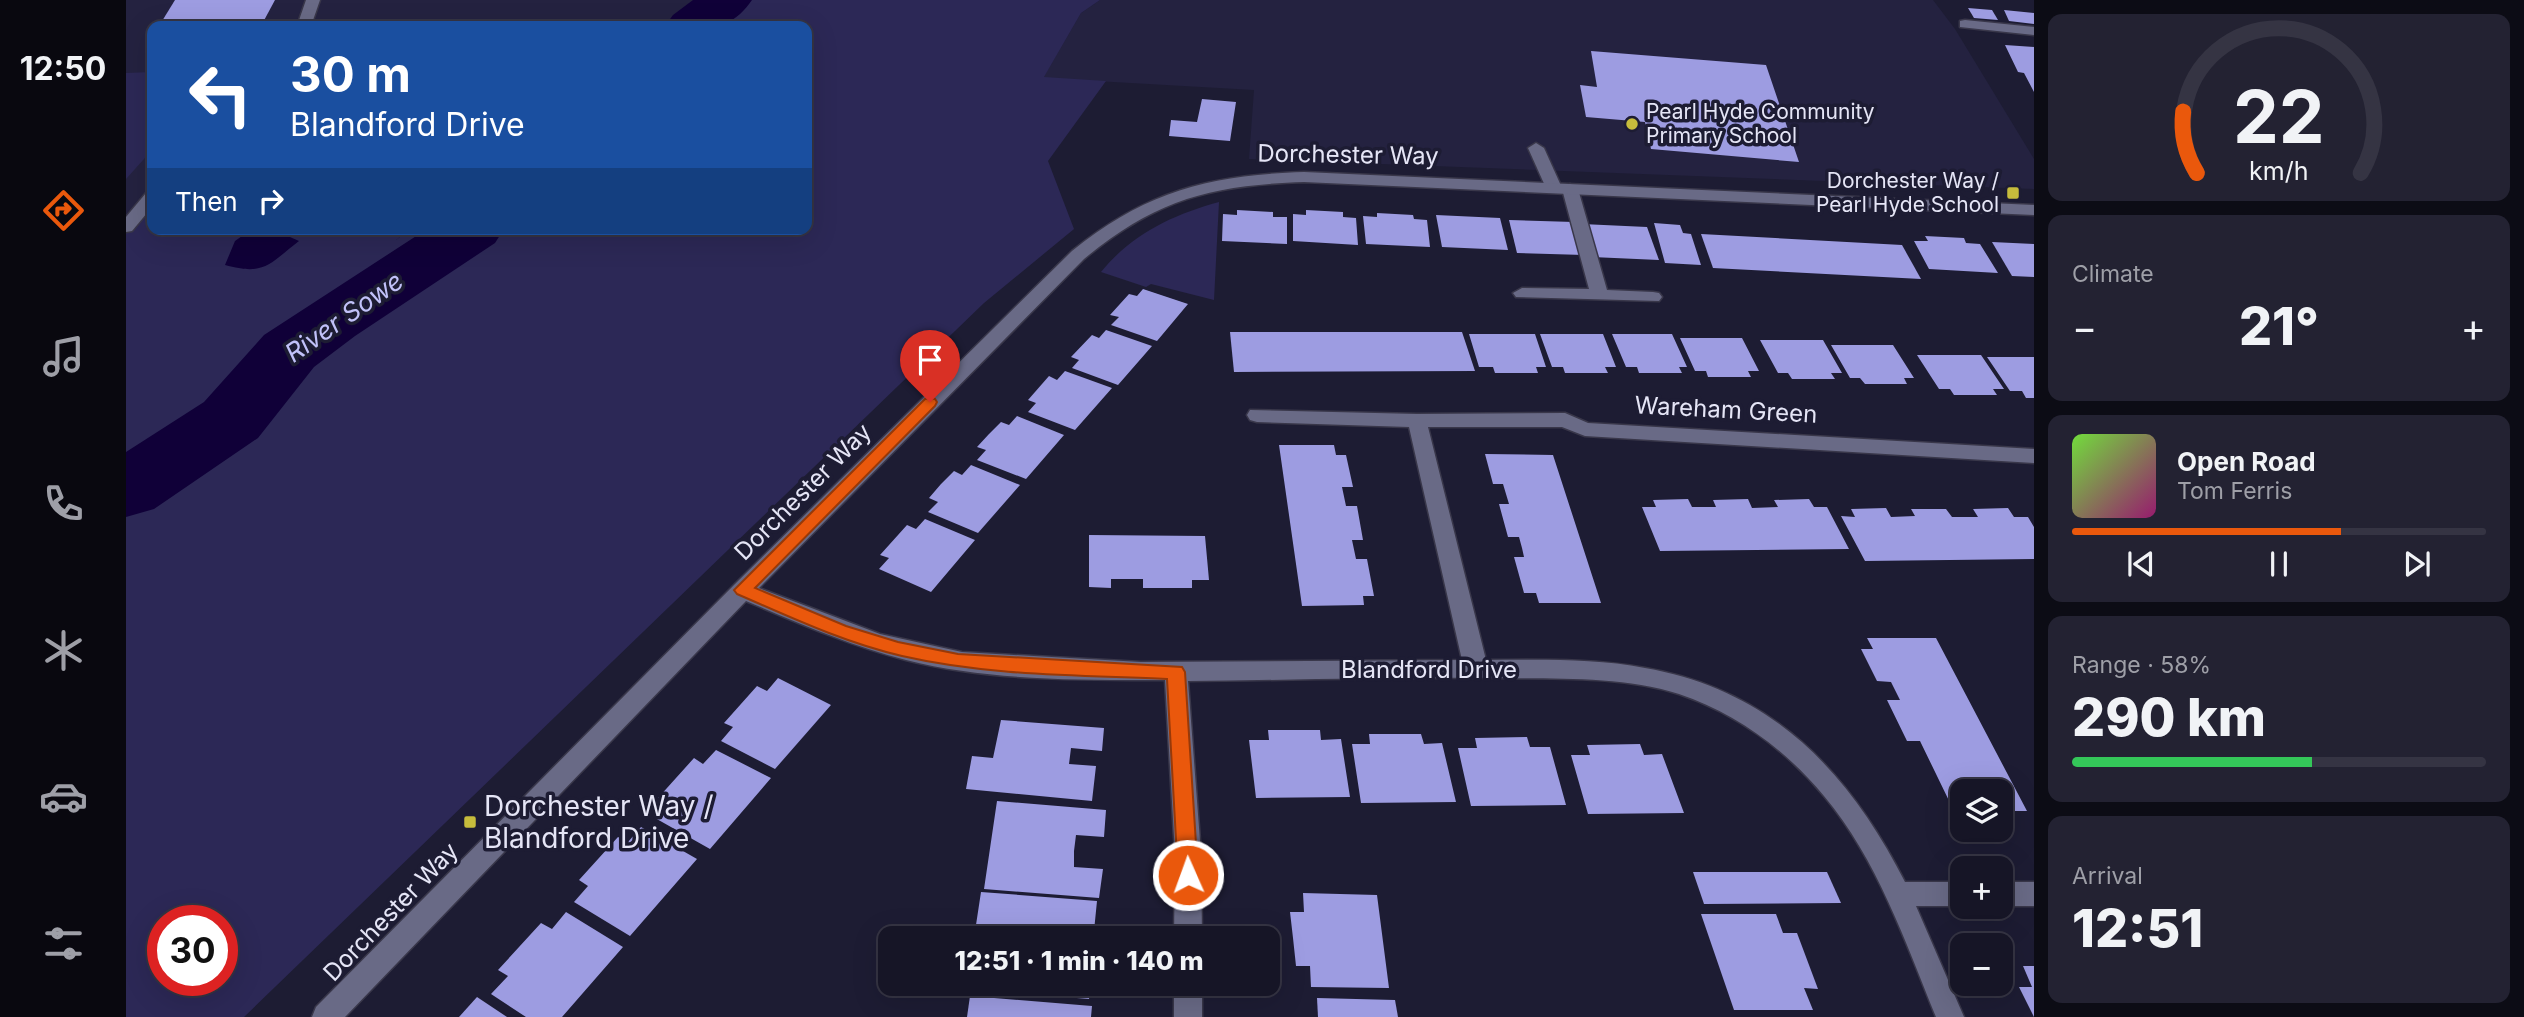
<!DOCTYPE html>
<html lang="en">
<head>
<meta charset="utf-8">
<style>
  body { margin:0; font-family:Inter,sans-serif; background:#232232; color:#f1f3f6; height:100vh; display:flex; flex-direction:column; font-size:26px; white-space:nowrap }
  * { box-sizing:border-box; margin:0 }
  p { font-size:23px; color:#9e9fa7 }
  .icon { flex:none; width:38px; height:38px; fill:none; stroke:currentColor; stroke-width:2; stroke-linecap:round; stroke-linejoin:round }
  .map { position:relative; flex:1; overflow:hidden }
  .drawer { display:flex; flex-direction:column; gap:14px; padding:14px; background:#0c0c15; width:490px }
  .drawer>* { flex:none }
  .guide { position:absolute; left:21px; top:21px; width:665px; height:214px; border-radius:14px; box-shadow:0 7px 28px #0002,0 0 0 2px #353443; background:#1a4fa0; color:#fff; overflow:hidden }
  .controls { position:absolute; left:1824px; top:779px; display:grid; gap:14px }
  .controls a { display:grid; place-items:center; width:63px; height:63px; border-radius:14px; background:#161526; box-shadow:0 7px 28px #0002,0 0 0 2px #353443; font-size:35px }
  .speed { position:absolute; left:21px; top:905px; display:flex; gap:14px; font-size:35px; font-weight:700; text-align:center }
  .speed>* { display:grid; place-content:center; width:91px; height:91px; border-radius:50%; background:#161526; box-shadow:0 7px 28px #0002,0 0 0 2px #353443; line-height:1 }
  .speed .limit { border:10px solid #d22; background:#fff; color:#111 }
  .pin { position:absolute; display:grid; place-items:center; width:60px; height:60px; color:#fff; margin:-72px -30px; border-radius:50% 50% 50% 0; rotate:-45deg; box-shadow:0 0 7px #0007 }
  .pin .icon { rotate:45deg }
  .me { position:absolute; width:77px; margin:-38px; rotate:358deg; stroke-linejoin:round; filter:drop-shadow(0 0 5px #0008) }
  .turn { display:flex; align-items:center; gap:24px; height:147px; padding:0 28px; font-size:32px }
  .turn .icon { width:91px; height:91px; stroke-width:2.5 }
  .turn b { display:block; font-size:49px; line-height:60px }
  .then { display:flex; align-items:center; height:66px; padding:0 28px; background:#0003; gap:14px; font-size:26px }
  .big { font-size:52px; font-weight:800; line-height:1.1 }
  .drawer .widget { flex:1; display:flex; flex-direction:column; justify-content:center; gap:10px; min-width:0; padding:0 24px; border-radius:14px; background:#232232 }
  .drawer .dial { align-items:center; gap:0 }
  .dial svg { height:182px; overflow:visible; fill:none; stroke:#353443; stroke-width:7; stroke-linecap:round; text-anchor:middle }
  .dial text { fill:#f1f3f6; stroke:none }
  .song { display:flex; align-items:center; gap:21px }
  .cover { width:84px; height:84px; border-radius:10px; background:linear-gradient(135deg,hsl(100 70% 55%),hsl(320 70% 35%)) }
  .played { height:7px; border-radius:4px; background:linear-gradient(90deg,#ea580c 65%,#353443 65%) }
  .keys { display:flex; justify-content:space-around; direction:ltr }
  .heat { display:flex; justify-content:space-between; align-items:center; font-size:38px; direction:ltr }
  .charge { height:10px; border-radius:5px; background:linear-gradient(90deg,#34c759 58%,#353443 0) }
  .trip { position:absolute; left:752px; top:926px; width:402px; height:70px; border-radius:14px; background:#161526; box-shadow:0 7px 28px #0002,0 0 0 2px #353443; font-weight:800; line-height:70px; text-align:center }
  main { display:flex; flex:1; min-height:0 }
  .tabs { display:flex; flex-direction:column; width:126px; justify-content:space-around; align-items:center; background:#09080f; color:#9e9fa7 }
  .tabs .icon { width:49px; height:49px }
  .tabs .active { color:#ea580c }
  .tabs b { font-size:32px; color:#f1f3f6 }
  .map>svg:first-child { display:block }
  .built { fill:#242240 }
  .green { fill:#2c2856; fill-rule:evenodd }
  .water { fill:#100038 }
  .lines { fill:none; stroke-linecap:round; stroke-linejoin:round }
  .river { fill:#100038; fill-rule:evenodd }
  .building { fill:#9d9ce1 }
  .lane-casing { stroke:#39374a; stroke-width:3 }
  .street-casing { stroke:#39374a; stroke-width:3 }
  .lane { fill:#696a86; fill-rule:evenodd }
  .street { fill:#696a86; fill-rule:evenodd }
  .route { fill:#ea580c; stroke:#983908; stroke-width:2 }
  .poi-dot { fill:#c6bc3c; stroke:#1d1c33; stroke-width:2.5 }
  .labels { text-anchor:middle; stroke-width:7; stroke-linejoin:round; paint-order:stroke }
  .far-poi-label { font-size:21px; fill:#e5e5f6; stroke:#1d1c33; text-anchor:start }
  .street-label { font-size:24px; fill:#e5e5f6; stroke:#1d1c33 }
  .water-label { font-size:26px; font-style:italic; fill:#c1c1f9; stroke:#1d1c33 }
  .near-poi-label { font-size:28px; fill:#e5e5f6; stroke:#1d1c33; text-anchor:start }
</style>
</head>
<body>
<main>
<nav class="tabs">
<b>12:50</b>
<svg class="icon active" aria-label="directions" viewBox="0 0 24 24"><path d="M12 3l9 9-9 9-9-9zM9 14v-3h6M13 9l2 2-2 2"/></svg>
<svg class="icon" aria-label="music" viewBox="0 0 24 24"><path d="M9 18V5l10-2v13"/><circle cx="6" cy="18" r="3"/><circle cx="16" cy="16" r="3"/></svg>
<svg class="icon" aria-label="phone" viewBox="0 0 24 24"><path d="M5 4h4l2 5-3 2q2 4 5 5l2-3 5 2v4C11 20 4 13 5 4z"/></svg>
<svg class="icon" aria-label="climate" viewBox="0 0 24 24"><path d="M12 3v18M4 7l16 10M4 17L20 7"/></svg>
<svg class="icon" aria-label="car" viewBox="0 0 24 24"><path d="M5 17H2v-5l4-1 3-4h7l3 4 3 1v5h-3M9 17h6M6 11h13"/><circle cx="7" cy="17" r="2"/><circle cx="17" cy="17" r="2"/></svg>
<svg class="icon" aria-label="filters" viewBox="0 0 24 24"><path d="M4 7h16M4 17h16"/><circle cx="9" cy="7" r="2"/><circle cx="15" cy="17" r="2"/></svg>
</nav>
<div class="map">
<svg width="1908" height="1017" viewBox="0 0 1908 1017">
  <rect width="100%" height="100%" fill="#1d1c33"/>
  <g class="built">
    <path d="M0,0H572L539,26H26V229H285L0,445Z"/>
    <path d="M974,0H1807L1829,29L1908,159V189L1123,159L1128,90L917,78L955,13Z"/>
  </g>
  <g class="green">
    <path d="M572,0H974L955,13L918,77L980,81L922,161L948,229L858,303L118,1017H0V231L26,202V229H283L270,240L285,229H681V26H539ZM37,920H96V980H37Z"/>
    <path d="M26,72V150L0,179V73Z"/>
    <path d="M1093,202L1088,300L1025,284L1020,287L975,272C1006,234 1046,215 1093,202Z"/>
  </g>
  <path class="water" d="M126,229H146L173,241C143,264 139,276 99,265L109,241Z"/>
  <g class="lines">
    <g class="river">
      <path d="M567,0H626C602,35 578,26 539,26L547,15Z"/>
      <path d="M301,229H378L369,243L229,336L188,367L132,438L28,509L0,517V452L78,402L138,335Z"/>
    </g>
  </g>
  <g class="building">
    <path d="M49,0H149L135,26H33Z"/>
    <path d="M1842,8L1866,10L1872,20L1848,18Z"/>
    <path d="M1878,10L1908,13V24L1883,21Z"/>
    <path d="M1879,45L1908,47V92L1898,73L1892,72Z"/>
    <path d="M1465,51L1640,65L1673,162L1525,149L1519,122L1460,117L1454,85L1471,87Z"/>
    <path d="M1076,99L1110,102L1104,141L1043,136L1045,120L1071,122Z"/>
    <path d="M1111,210L1147,212V217H1161V244L1096,241L1097,214L1111,215Z"/>
    <path d="M1180,210L1217,212V217L1230,218L1232,245L1167,241V214L1180,215Z"/>
    <path d="M1251,213L1287,215L1288,219L1301,220L1304,247L1240,244L1237,216L1251,217Z"/>
    <path d="M1310,215L1374,218L1382,250L1316,247Z"/>
    <path d="M1383,220L1448,222L1458,255L1391,253Z"/>
    <path d="M1528,223L1554,225L1557,233L1565,234L1575,265L1539,263Z"/>
    <path d="M1456,224L1521,227L1533,260L1466,257Z"/>
    <path d="M1575,234L1776,245L1795,279L1587,268Z"/>
    <path d="M1799,236L1838,238L1840,243L1854,244L1872,273L1803,269L1788,241H1802Z"/>
    <path d="M1866,242L1908,244V277L1886,276Z"/>
    <path d="M1017,289L1062,304L1031,341L985,325L993,317L984,315L1003,294L1011,296Z"/>
    <path d="M980,330L1026,346L992,385L946,368L953,360L945,357L966,335L973,338Z"/>
    <path d="M1104,332H1336L1349,371L1108,372Z"/>
    <path d="M1343,334H1409L1420,367H1410L1412,373H1369L1367,367H1353Z"/>
    <path d="M1414,334H1477L1490,367H1479L1482,373H1439L1437,367H1426Z"/>
    <path d="M1486,334H1546L1561,367H1553L1556,373H1513L1511,367H1500Z"/>
    <path d="M1554,338H1616L1633,371H1622L1625,377H1582L1580,371H1569Z"/>
    <path d="M1634,340H1697L1716,373H1705L1709,379H1666L1662,373H1652Z"/>
    <path d="M1705,345H1767L1788,378H1778L1781,384H1739L1734,378H1724Z"/>
    <path d="M1791,355H1855L1878,389H1867L1871,395H1828L1824,389H1813Z"/>
    <path d="M1861,357H1908V398H1900L1896,391H1884Z"/>
    <path d="M939,371L986,388L949,430L902,412L910,403L902,400L923,376L931,380Z"/>
    <path d="M891,416L938,435L900,479L851,460L860,450L851,447L863,434L875,422L883,425Z"/>
    <path d="M1153,445H1208L1210,455H1220L1227,487H1216L1220,506H1231L1237,540H1226L1230,559H1241L1248,596H1237L1238,605L1176,606Z"/>
    <path d="M1359,454L1427,455L1475,603H1413L1410,593H1398L1388,557H1398L1396,548L1393,537H1382L1373,504H1383L1377,484H1367Z"/>
    <path d="M845,465L894,485L852,533L802,512L812,502L803,498L815,484L828,471L836,475Z"/>
    <path d="M1562,499L1566,507H1590L1587,500L1622,499L1626,508L1652,507L1648,500L1683,499L1688,507H1701L1723,549L1534,551L1516,507H1530L1527,500Z"/>
    <path d="M1760,508L1765,517L1789,516L1785,509H1820L1826,517H1852L1847,509L1882,508L1888,517H1902L1908,527V559L1739,561L1715,516L1729,517L1725,509Z"/>
    <path d="M799,519L849,540L805,592L753,569L763,558L754,555L781,525L790,529Z"/>
    <path d="M963,535L1079,536L1083,580H1066V588H1017V579H985V588L963,587Z"/>
    <path d="M1741,638H1810L1901,811H1874V791H1836V811H1828L1794,741H1781L1761,700H1774L1765,682L1751,681L1735,649H1747Z"/>
    <path d="M652,678L705,705L649,769L595,741L607,727L598,723L631,686L641,691Z"/>
    <path d="M875,720L978,728L976,751L945,748L943,764L970,766L966,801L840,789L846,756L867,758Z"/>
    <path d="M1142,730H1194L1195,740L1215,739L1224,797L1130,798L1123,740H1143Z"/>
    <path d="M1243,734H1295L1298,744L1316,743L1330,802L1235,803L1226,744H1244Z"/>
    <path d="M1401,737L1404,747H1424L1440,805L1345,806L1332,748H1351L1349,738Z"/>
    <path d="M1514,744L1518,755L1536,754L1558,813L1462,814L1445,755H1464L1461,745Z"/>
    <path d="M590,750L645,778L584,849L529,818L542,803L532,798L568,758L577,764Z"/>
    <path d="M871,801L980,810L978,837L950,835L948,851V867L977,869L973,898L858,889Z"/>
    <path d="M515,827L571,859L504,936L448,902L462,886L453,880L492,837L502,842Z"/>
    <path d="M1567,872H1701L1715,903L1578,904Z"/>
    <path d="M855,892L971,901L968,931L938,929L937,938H848Z"/>
    <path d="M1177,893L1251,895L1263,988L1185,987L1184,966H1170L1167,938L1164,912H1178Z"/>
    <path d="M440,912L497,947L436,1017H400L365,994L382,976L372,970L415,923L426,929Z"/>
    <path d="M1575,914H1650L1657,933H1671L1692,989L1678,988L1687,1010H1608Z"/>
    <path d="M1897,966H1908V1017L1893,987H1906Z"/>
    <path d="M842,984H965L963,999L841,989Z"/>
    <path d="M844,996L966,1006L965,1017H841Z"/>
    <path d="M351,997L381,1017H333Z"/>
    <path d="M1191,998L1269,1000L1272,1017H1192Z"/>
  </g>
  <g class="lines">
    <g class="lane-casing">
      <g id="lane">
        <path d="M1410,143L1418,148L1436,188L1434,191H1422L1420,188L1402,148Z"/>
        <path d="M1444,184L1452,189L1481,290L1527,292L1533,293L1536,297L1533,301L1390,297L1387,293L1396,288L1463,289L1436,189Z"/>
      </g>
    </g>
    <g class="street-casing">
      <g id="street">
        <path d="M180,0H194L185,26H171Z"/>
        <path d="M1839,20L1908,27V35L1834,27V21Z"/>
        <path d="M1178,172L1908,205V215L1178,182C1086,185 1030,199 958,259L633,588L754,634L836,652L1015,662L1336,660L1283,427L1131,422L1124,420L1121,415L1124,410L1291,414L1439,413L1462,423L1908,449V463L1459,436L1436,427H1302L1360,660C1413,660 1467,658 1519,668C1646,690 1723,772 1779,882H1836V906H1790L1838,1017H1810C1779,941 1751,859 1698,796C1660,750 1610,713 1553,694C1496,676 1433,679 1374,678C1270,677 1166,680 1062,681L1075,854L1076,938H1048L1049,854L1039,680C953,680 863,681 780,660C725,646 672,623 620,601L219,1017H186L190,1007L609,584L946,251C1020,191 1084,175 1178,172Z"/>
        <path d="M26,192V207L6,231L0,232V217L20,193Z"/>
        <rect x="1874" y="882" width="34" height="24"/>
        <rect x="1048" y="984" width="28" height="33"/>
      </g>
    </g>
    <use href="#lane" class="lane"/>
    <use href="#street" class="street"/>
  </g>
  <path class="route" d="M804,398L809,399L811,402L809,406L629,588L720,626L772,642L832,654L1056,667L1059,672L1072,875L1069,881L1062,883L1055,881L1052,875L1041,679C952,675 863,676 776,656C719,643 664,617 611,594L608,590L799,399Z"/>
  <g class="poi-dot">
    <circle cx="1506" cy="124" r="7"/>
    <rect x="1880" y="186" width="14" height="14" rx="3.5"/>
    <rect x="337" y="815" width="14" height="14" rx="3.5"/>
  </g>
  <g class="labels">
    <g class="far-poi-label">
      <text x="1520" y="119">Pearl Hyde Community<tspan x="1520" dy="24">Primary School</tspan></text>
      <text x="1873" y="188" text-anchor="end">Dorchester Way /<tspan x="1873" dy="24">Pearl Hyde School</tspan></text>
    </g>
    <g class="street-label">
      <text transform="translate(1222 155) rotate(1)" y="8">Dorchester Way</text>
      <text transform="translate(1600 410) rotate(3)" y="8">Wareham Green</text>
      <text transform="translate(677 492) rotate(-45)" y="8">Dorchester Way</text>
      <text x="1303" y="678">Blandford Drive</text>
      <text transform="translate(265 912) rotate(-46)" y="8">Dorchester Way</text>
    </g>
    <g class="water-label">
      <text transform="translate(218 317) rotate(-35)" y="9">River Sowe</text>
    </g>
    <g class="near-poi-label">
      <text x="358" y="816">Dorchester Way /<tspan x="358" dy="32">Blandford Drive</tspan></text>
    </g>
  </g>
</svg>
<div class="controls">
<a><svg class="icon" aria-label="layers" viewBox="0 0 24 24"><path d="M12 4l9 5-9 5-9-5zM3 14l9 5 9-5"/></svg></a>
<a>+</a>
<a>−</a>
</div>
<div class="speed"><div class="limit">30</div></div>
<div class="pin" style="left:804px;top:402px;background:#d93025"><svg class="icon" aria-label="arrive" viewBox="0 0 24 24"><path d="M6 21V4h12l-3 4 3 4H6"/></svg></div>
<svg class="me" style="left:1062px;top:875px" viewBox="-20 -20 40 40"><circle r="17" fill="#ea580c" stroke="#fff" stroke-width="3"/><path d="M0-11L8 9 0 5-8 9z" fill="#fff"/></svg>
<div class="trip">12:51 · 1 min · 140 m</div>
<div class="guide">
<div class="turn"><svg class="icon" aria-label="left" viewBox="0 0 24 24"><path d="M17 20v-9H6M10 6l-5 5 5 5"/></svg><div><b>30 m</b>Blandford Drive</div></div>
<div class="then">Then<svg class="icon" aria-label="right" viewBox="0 0 24 24"><path d="M7 20v-9h11M14 6l5 5-5 5"/></svg></div>
</div>
</div>
<section class="drawer">
<div class="widget dial"><svg viewBox="0 0 100 80">
<path d="M14 69A42 42 0 1 1 86 69"/>
<path d="M14 69A42 42 0 0 1 8 42" stroke="#ea580c"/>
<text x="50" y="56" font-size="32" font-weight="700">22</text>
<text x="50" y="72" font-size="11">km/h</text>
</svg></div>
<div class="widget"><p>Climate</p>
<div class="heat"><a>−</a><b class="big">21°</b><a>+</a></div>
</div>
<div class="widget">
<div class="song"><i class="cover"></i><div><b>Open Road</b><p>Tom Ferris</p></div></div>
<div class="played"></div>
<div class="keys"><svg class="icon" aria-label="previous" viewBox="0 0 24 24"><path d="M18 5L8 12l10 7zM5 5v14"/></svg><svg class="icon" aria-label="pause" viewBox="0 0 24 24"><path d="M8 5v14M16 5v14"/></svg><svg class="icon" aria-label="next" viewBox="0 0 24 24"><path d="M6 5l10 7-10 7zM19 5v14"/></svg></div>
</div>
<div class="widget"><p>Range · 58%</p><b class="big">290 km</b><div class="charge"></div></div>
<div class="widget"><p>Arrival</p><b class="big">12:51</b></div>
</section>
</main>
</body>
</html>
